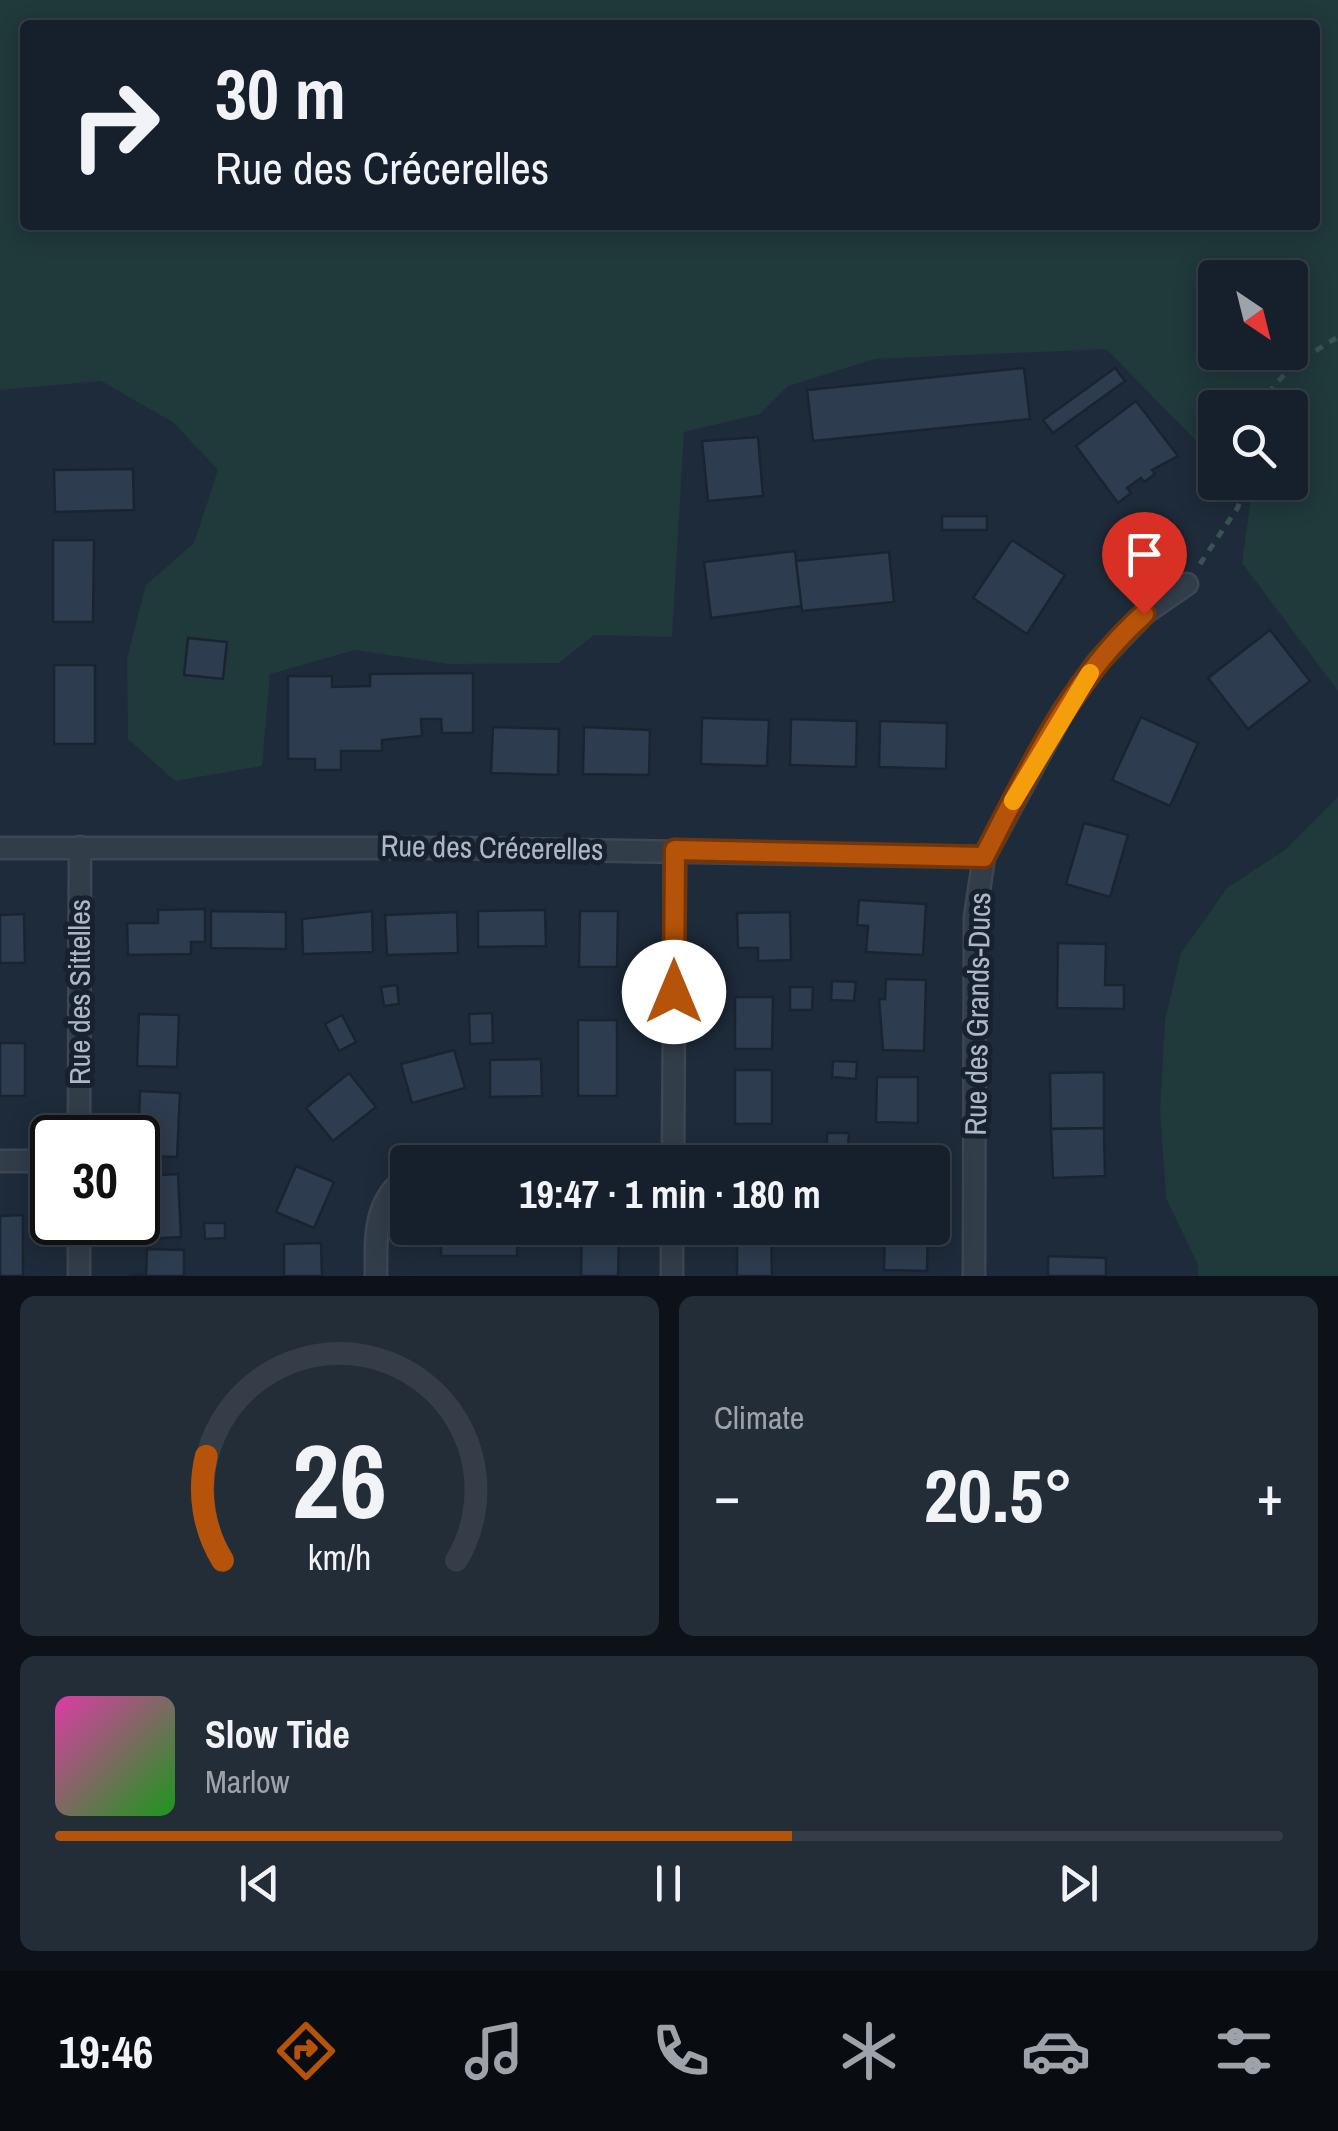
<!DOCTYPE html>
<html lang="en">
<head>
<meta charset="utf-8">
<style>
  body { margin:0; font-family:"Archivo Narrow",sans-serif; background:#232d38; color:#f1f3f6; height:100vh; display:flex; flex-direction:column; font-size:38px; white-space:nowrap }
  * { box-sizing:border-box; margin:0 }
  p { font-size:32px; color:#9ea3a9 }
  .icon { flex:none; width:55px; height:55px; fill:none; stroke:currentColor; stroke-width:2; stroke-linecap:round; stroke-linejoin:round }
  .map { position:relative; height:1276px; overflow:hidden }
  .side { display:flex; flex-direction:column; gap:20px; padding:20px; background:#0c1218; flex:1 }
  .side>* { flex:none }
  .hud { position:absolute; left:20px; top:20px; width:1300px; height:210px; border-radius:10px; box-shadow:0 5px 25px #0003,0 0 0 2px #353e48; background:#16202c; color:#f1f3f6; overflow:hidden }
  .needle { width:65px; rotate:145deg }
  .fabs { position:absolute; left:1198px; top:260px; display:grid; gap:20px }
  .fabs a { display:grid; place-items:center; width:110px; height:110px; border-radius:10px; background:#16202c; box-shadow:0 5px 25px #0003,0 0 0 2px #353e48; font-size:50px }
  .speed { position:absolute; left:30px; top:1115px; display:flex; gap:20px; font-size:50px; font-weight:700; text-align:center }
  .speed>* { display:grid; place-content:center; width:130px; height:130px; border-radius:50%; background:#16202c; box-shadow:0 5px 25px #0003,0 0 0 2px #353e48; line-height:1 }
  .speed .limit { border:5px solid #111; border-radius:15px; background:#fff; color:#111 }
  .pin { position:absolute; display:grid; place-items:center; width:85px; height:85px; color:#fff; margin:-102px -42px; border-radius:50% 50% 50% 0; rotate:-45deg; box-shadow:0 0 10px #0007 }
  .pin .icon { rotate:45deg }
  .me { position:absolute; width:110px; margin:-55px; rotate:0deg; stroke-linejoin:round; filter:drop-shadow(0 0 8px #0008) }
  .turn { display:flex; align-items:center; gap:35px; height:210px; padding:0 30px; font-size:45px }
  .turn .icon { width:130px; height:130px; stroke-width:2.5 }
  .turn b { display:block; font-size:70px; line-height:85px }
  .big { font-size:75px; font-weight:700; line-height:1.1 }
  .side .tile { flex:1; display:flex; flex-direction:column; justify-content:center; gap:15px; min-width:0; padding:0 35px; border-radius:15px; background:#232d38 }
  .side .dial { align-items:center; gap:0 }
  .dial svg { height:260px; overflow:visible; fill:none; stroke:#353e48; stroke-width:7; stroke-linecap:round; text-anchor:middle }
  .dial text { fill:#f1f3f6; stroke:none }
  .song { display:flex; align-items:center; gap:30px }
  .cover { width:120px; height:120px; border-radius:15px; background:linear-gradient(135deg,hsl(320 70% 55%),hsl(120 70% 35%)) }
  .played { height:10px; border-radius:5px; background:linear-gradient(90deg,#b45309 60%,#353e48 60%) }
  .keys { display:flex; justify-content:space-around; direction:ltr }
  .heat { display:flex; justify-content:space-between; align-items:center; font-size:55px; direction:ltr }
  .side .tiles { flex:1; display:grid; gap:20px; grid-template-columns:1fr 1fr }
  .tile:last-child { grid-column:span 2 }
  .trip { position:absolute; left:390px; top:1145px; width:560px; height:100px; border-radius:10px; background:#16202c; box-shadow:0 5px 25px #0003,0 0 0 2px #353e48; font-weight:700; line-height:100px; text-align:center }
  .dock { display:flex; height:160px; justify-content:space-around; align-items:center; background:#090d12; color:#9ea3a9 }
  .dock .icon { width:70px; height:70px }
  .dock .active { color:#b45309 }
  .dock b { font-size:45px; color:#f1f3f6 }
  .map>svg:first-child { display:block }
  .green { fill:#20393b; fill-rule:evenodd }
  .building { fill:#2d3c4f; stroke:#1a2431; stroke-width:2.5 }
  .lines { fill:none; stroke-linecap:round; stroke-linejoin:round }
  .street-casing { stroke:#3c4654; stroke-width:25 }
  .path { stroke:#395254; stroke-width:5; stroke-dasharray:8 8; stroke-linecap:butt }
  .street { stroke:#323d4a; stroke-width:20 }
  .route-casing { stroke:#753606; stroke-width:25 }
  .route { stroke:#b45309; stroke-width:18 }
  .slow { stroke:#f59e0b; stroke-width:18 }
  .labels { text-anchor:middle; stroke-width:10; stroke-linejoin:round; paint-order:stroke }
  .street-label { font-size:30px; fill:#acb7c7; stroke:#18222f }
</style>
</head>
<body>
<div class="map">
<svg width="1338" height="1276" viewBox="0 0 1338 1276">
  <rect width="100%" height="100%" fill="#1e2b3a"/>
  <g class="green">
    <path d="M0,0H1338V691L1242,563L1251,497L1237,483L1290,482V408H1215V460L1106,349L875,359L788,386L760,414L684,432L672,637L594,635L559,663L449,664L355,650L270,674L262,766L175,781L128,739L127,658L146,585L194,543L218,470L174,423L101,381L0,390ZM25,25H1315V225H25ZM1215,278H1290V352H1215Z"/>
    <path d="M1338,797V1276H1198V1265L1166,1198L1160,1110L1165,1020L1181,953L1227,888L1285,850Z"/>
  </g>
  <g class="building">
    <path d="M1024,368L1030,419L813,441L807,390Z"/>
    <path d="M1115,368L1125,381L1053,433L1043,420Z"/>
    <path d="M1136,401L1178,456L1152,470L1155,474L1144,482L1141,478L1127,488L1131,493L1118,503L1076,446Z"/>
    <path d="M758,437L763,496L708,501L702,441Z"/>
    <path d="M133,469L134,510L55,512L54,470Z"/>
    <rect x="942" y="516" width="45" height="14"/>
    <path d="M53,540H94L93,622H53Z"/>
    <path d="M1012,540L1065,575L1027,634L973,598Z"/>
    <path d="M795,551L802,606L711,618L704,562Z"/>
    <path d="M889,552L894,602L802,611L796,561Z"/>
    <path d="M1270,630L1310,681L1248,729L1208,678Z"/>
    <path d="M188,638L227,642L223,679L184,675Z"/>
    <rect x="54" y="665" width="41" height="79"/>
    <path d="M473,673V733H442L441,719H421L422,736L382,740V751H341V770H315V759H288V676H332V687L370,686V674Z"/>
    <path d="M1141,717L1198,743L1170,806L1112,780Z"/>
    <path d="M702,718L769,720L767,766L701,764Z"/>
    <path d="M791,719L857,721L856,767L790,765Z"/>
    <path d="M880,721L947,723L946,769L879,767Z"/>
    <path d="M493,727L559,729L558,775L491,773Z"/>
    <path d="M584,727L650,730L649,775L583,774Z"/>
    <path d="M1084,823L1128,835L1110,897L1066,884Z"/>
    <path d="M859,900L926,904L923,955L866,952L868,926L857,925Z"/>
    <path d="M205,909V942H191V954L128,955L127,923H158V910Z"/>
    <path d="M545,910L546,946L478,947V911Z"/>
    <path d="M211,911L286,912V949L211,948Z"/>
    <path d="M372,911L373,952L303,954L302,919Z"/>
    <path d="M580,911H618L617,967H579Z"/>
    <path d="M457,912L458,953L387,955L385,915Z"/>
    <path d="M790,912L791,960L758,961V948H738L737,913Z"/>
    <path d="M24,914L25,963H0V915Z"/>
    <path d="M1058,943L1106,944L1105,985H1124V1009L1057,1008Z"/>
    <path d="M886,979L926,980L924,1051L883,1050L879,999H885Z"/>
    <path d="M832,981L856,982L854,1001L831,1000Z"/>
    <path d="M397,985L399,1004L384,1006L381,987Z"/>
    <path d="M790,987H813L812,1010H790Z"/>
    <path d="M735,997H773L772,1049H735Z"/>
    <path d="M492,1013L493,1043L470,1044L469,1014Z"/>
    <path d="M139,1014L179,1015L177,1067L137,1066Z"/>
    <path d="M342,1015L356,1042L339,1051L325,1024Z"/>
    <rect x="578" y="1020" width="39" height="76"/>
    <rect x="0" y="1043" width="25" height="53"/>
    <path d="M454,1050L465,1088L412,1103L401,1064Z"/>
    <path d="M541,1059L542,1096L490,1097V1060Z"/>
    <path d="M833,1061L857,1062L856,1079L832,1077Z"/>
    <rect x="735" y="1070" width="37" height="54"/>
    <path d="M1104,1072V1128L1051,1129L1050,1073Z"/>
    <path d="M349,1073L376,1107L333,1141L306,1108Z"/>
    <path d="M877,1077H918V1123L876,1122Z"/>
    <path d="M140,1091L180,1093L177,1157L148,1156L149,1142H138Z"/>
    <path d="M1104,1128L1105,1176L1053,1178L1051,1129Z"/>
    <path d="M827,1133H849L848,1148L827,1147Z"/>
    <rect x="875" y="1145" width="46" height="17"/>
    <path d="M296,1166L334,1182L314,1228L276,1212Z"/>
    <path d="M178,1174L181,1237L144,1239L141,1176Z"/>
    <path d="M23,1215V1276H0V1216Z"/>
    <path d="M204,1223H225V1238L205,1239Z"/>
    <rect x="441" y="1228" width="76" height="28"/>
    <path d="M582,1228H619L618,1276H581Z"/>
    <path d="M885,1228H928L927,1271L884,1270Z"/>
    <path d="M737,1231H771L772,1276H737Z"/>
    <path d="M321,1243L322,1276H284V1244Z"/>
    <path d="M147,1249L184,1250V1276H129L146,1274Z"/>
    <path d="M1048,1256L1106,1258V1276H1048Z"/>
  </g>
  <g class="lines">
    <g class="street-casing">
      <g id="street">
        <path d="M0,848H452L984,857"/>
        <path d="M79,1138L80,847"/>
        <path d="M0,1161H52"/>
        <path d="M442,1162L673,1160"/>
        <path d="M673,1162L675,850"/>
        <path d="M79,1222V1276"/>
        <path d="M672,1228V1276"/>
        <path d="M376,1276C376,1236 373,1202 408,1176"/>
        <path d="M974,1276L975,917L984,857L1064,710L1098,662L1145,613L1187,584"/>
      </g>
    </g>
    <g class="path">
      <path d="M1262,408C1270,378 1313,352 1338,337"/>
      <path d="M1200,564L1238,507L1246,482"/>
    </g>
    <use href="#street" class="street"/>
  </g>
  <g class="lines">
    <g class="route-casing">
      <path id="route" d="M674,992L675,850L984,857C1029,770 1071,679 1144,614"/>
    </g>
    <use href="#route" class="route"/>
    <path class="slow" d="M1013,801L1090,673"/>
  </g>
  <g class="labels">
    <g class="street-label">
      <text transform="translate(492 848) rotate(1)" y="10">Rue des Crécerelles</text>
      <text transform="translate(80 992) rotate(-90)" y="10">Rue des Sittelles</text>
      <text transform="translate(978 1014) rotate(-89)" y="10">Rue des Grands-Ducs</text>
    </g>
  </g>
</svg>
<div class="fabs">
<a><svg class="needle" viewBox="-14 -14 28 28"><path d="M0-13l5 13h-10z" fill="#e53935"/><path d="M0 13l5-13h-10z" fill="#9ea3a9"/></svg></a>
<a><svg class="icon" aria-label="search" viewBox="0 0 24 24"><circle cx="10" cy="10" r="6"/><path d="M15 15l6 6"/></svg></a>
</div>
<div class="speed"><div class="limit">30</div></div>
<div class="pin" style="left:1144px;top:614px;background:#d93025"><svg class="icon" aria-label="arrive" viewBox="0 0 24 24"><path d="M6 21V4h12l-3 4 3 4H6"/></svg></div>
<svg class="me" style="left:674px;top:992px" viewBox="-20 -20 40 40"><circle r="19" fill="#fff"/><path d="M0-13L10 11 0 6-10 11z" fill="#b45309"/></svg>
<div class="trip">19:47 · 1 min · 180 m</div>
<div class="hud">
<div class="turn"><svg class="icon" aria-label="right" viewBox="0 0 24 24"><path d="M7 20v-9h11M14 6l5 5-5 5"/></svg><div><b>30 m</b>Rue des Crécerelles</div></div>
</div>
</div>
<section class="side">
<div class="tiles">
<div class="tile dial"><svg viewBox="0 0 100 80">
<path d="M14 69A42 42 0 1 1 86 69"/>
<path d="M14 69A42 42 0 0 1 9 37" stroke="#b45309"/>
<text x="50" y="56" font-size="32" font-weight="700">26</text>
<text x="50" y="72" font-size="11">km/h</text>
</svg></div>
<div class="tile"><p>Climate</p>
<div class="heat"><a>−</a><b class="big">20.5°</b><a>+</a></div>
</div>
<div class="tile">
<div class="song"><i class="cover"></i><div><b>Slow Tide</b><p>Marlow</p></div></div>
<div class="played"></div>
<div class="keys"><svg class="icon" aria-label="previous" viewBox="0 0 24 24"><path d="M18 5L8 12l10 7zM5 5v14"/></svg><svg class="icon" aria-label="pause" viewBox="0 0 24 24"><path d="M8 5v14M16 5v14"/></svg><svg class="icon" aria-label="next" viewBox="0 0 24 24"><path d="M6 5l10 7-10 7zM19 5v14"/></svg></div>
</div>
</div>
</section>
<nav class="dock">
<b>19:46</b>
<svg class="icon active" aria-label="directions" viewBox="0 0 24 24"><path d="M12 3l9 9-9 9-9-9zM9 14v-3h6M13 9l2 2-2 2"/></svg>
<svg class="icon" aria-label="music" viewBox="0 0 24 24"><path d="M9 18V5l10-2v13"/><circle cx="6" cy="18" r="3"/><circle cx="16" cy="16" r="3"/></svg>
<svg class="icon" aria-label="phone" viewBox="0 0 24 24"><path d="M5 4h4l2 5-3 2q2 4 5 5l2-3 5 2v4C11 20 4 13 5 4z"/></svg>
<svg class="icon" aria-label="climate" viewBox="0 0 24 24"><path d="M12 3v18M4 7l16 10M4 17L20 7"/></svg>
<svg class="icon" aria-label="car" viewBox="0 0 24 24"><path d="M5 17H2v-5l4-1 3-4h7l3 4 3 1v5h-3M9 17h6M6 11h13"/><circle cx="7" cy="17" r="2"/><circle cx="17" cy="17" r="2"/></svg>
<svg class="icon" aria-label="filters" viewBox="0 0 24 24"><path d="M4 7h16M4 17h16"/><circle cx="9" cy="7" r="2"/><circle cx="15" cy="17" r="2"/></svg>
</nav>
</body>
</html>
